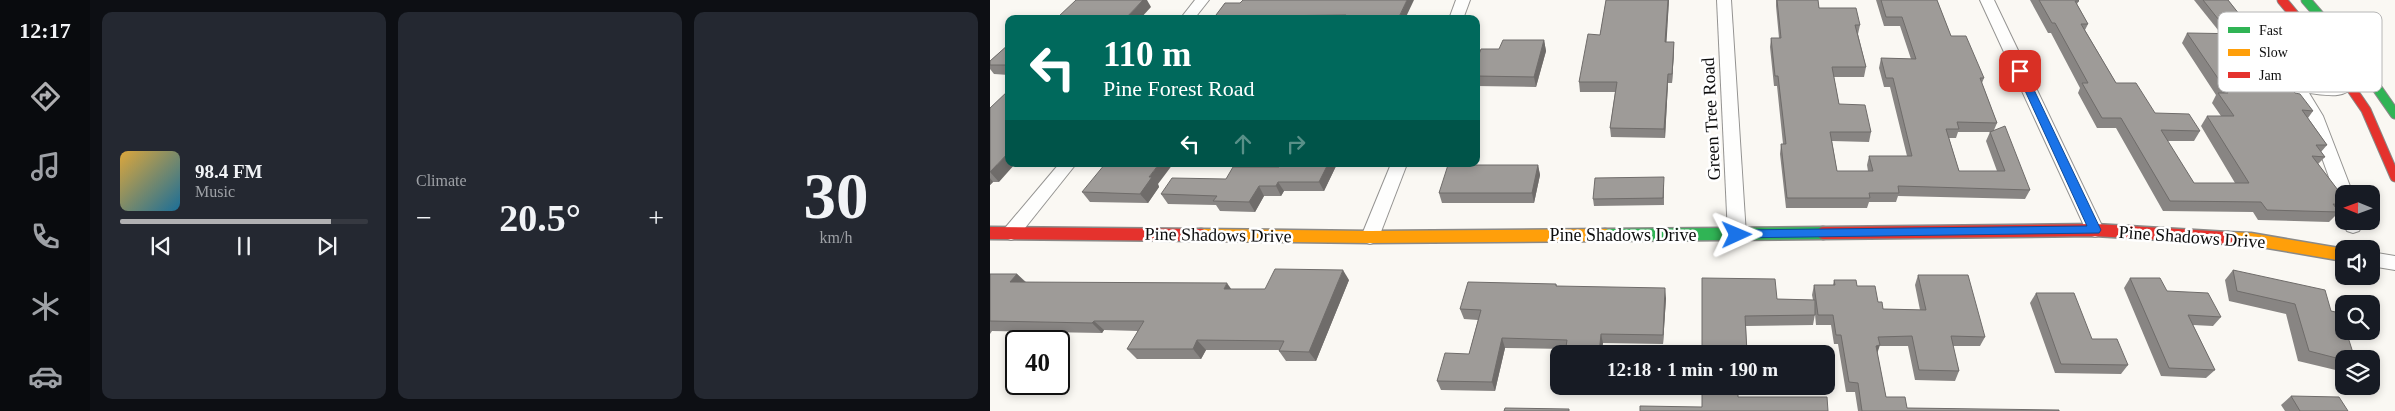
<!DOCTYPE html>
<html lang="en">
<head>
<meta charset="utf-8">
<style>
  body { margin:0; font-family:Georgia,serif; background:#242831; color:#f1f3f6; height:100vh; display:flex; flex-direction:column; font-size:19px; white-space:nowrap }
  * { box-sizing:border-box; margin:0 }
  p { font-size:16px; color:#9ea1a6 }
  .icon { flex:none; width:28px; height:28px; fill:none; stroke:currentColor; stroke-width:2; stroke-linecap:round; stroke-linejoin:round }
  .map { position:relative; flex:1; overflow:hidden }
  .details { display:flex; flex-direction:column; gap:12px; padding:12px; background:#0d0f14; width:900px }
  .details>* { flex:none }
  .guide { position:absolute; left:15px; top:15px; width:475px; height:152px; border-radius:10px; box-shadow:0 2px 8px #0003; background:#00695c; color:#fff; overflow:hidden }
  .needle { width:32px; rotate:271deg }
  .tools { position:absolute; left:1345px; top:185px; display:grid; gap:10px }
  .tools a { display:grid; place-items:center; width:45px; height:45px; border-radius:10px; background:#171b24; box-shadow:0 2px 8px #0003; font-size:25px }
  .speed { position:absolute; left:15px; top:330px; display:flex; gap:10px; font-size:25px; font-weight:700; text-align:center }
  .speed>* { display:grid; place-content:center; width:65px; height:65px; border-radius:50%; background:#171b24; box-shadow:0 2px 8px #0003; line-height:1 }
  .speed .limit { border:2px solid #111; border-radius:8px; background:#fff; color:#111 }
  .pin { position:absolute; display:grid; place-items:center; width:42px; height:42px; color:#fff; margin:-21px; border-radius:10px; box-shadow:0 2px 8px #0006 }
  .me { position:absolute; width:55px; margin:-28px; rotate:89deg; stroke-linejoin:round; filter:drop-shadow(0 0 4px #0008) }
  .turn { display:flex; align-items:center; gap:18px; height:105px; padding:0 15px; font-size:22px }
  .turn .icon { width:65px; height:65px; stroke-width:2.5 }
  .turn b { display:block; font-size:35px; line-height:42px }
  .lanes { display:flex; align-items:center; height:48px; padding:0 15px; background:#0003; justify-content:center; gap:25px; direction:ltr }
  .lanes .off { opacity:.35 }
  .big { font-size:38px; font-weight:800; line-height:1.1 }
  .details .widget { flex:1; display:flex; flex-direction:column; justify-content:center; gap:8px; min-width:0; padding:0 18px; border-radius:10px; background:#242831 }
  .details .dial { align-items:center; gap:0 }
  .dial b { font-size:65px; line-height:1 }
  .song { display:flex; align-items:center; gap:15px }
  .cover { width:60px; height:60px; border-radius:8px; background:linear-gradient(135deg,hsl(40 70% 55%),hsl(200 70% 35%)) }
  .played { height:5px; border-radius:2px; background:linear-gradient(90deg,#b0b0b2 85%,#363941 85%) }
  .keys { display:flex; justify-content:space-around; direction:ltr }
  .heat { display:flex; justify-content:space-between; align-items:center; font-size:28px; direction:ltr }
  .details .tiles { flex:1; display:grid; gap:12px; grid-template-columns:repeat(3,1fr) }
  .trip { position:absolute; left:560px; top:345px; width:285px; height:50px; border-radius:10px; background:#171b24; box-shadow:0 2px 8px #0003; font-weight:800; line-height:50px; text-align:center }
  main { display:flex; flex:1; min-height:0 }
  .tab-bar { display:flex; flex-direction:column; width:90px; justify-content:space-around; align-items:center; background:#090b0e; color:#9ea1a6 }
  .tab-bar .icon { width:35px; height:35px }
  .tab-bar .on { color:#b0b0b2 }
  .tab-bar b { font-size:22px; color:#f1f3f6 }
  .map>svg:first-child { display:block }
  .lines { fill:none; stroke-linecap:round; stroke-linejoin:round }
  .street-casing { stroke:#949391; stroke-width:2 }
  .fast-far1-casing { stroke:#8a8987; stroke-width:11 }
  .fast-casing { stroke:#8a8987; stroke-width:15 }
  .slow-casing { stroke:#8a8987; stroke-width:15 }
  .jam-far1-casing { stroke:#8a8987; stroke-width:11 }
  .jam-casing { stroke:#8a8987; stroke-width:15 }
  .street { fill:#fefefd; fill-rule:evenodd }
  .fast-far1 { stroke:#30b455; stroke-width:9 }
  .fast { stroke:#30b455; stroke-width:12 }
  .slow { stroke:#ff9f0a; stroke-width:12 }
  .jam-far1 { stroke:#e5322d; stroke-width:9 }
  .jam { stroke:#e5322d; stroke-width:12 }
  .wall { fill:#888583; fill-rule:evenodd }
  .shaded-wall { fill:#6f6c6a }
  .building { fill:#9e9b98; stroke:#6f6c6a }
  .route { fill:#1a73e8; stroke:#114b97 }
  .labels { text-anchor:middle; stroke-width:5; stroke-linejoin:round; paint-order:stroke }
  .street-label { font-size:18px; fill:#0d0d0d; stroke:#fff }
  .key { fill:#fff; stroke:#b6b6b6; stroke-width:1 }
  .key-label { font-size:14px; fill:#0d0d0d }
</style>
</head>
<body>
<main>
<nav class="tab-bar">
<b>12:17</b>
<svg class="icon on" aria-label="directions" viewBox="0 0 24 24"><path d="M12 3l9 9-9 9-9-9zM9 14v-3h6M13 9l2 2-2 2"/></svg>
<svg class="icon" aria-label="music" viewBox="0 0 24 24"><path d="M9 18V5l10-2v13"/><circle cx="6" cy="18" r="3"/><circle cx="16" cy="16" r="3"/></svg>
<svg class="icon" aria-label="phone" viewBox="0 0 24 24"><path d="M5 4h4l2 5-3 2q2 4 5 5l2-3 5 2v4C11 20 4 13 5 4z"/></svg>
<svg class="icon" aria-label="climate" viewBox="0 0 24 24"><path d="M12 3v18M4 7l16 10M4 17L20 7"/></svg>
<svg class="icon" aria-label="car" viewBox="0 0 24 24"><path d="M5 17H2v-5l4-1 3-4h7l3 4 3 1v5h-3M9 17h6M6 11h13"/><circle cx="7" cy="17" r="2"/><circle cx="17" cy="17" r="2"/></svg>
</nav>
<section class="details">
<div class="tiles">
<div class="widget">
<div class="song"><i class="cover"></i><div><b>98.4 FM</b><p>Music</p></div></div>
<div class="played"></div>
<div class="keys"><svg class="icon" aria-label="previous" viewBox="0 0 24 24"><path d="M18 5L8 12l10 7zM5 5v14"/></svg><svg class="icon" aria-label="pause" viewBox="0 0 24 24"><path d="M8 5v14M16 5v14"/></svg><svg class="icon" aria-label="next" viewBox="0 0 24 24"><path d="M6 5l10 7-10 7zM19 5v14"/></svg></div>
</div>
<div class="widget"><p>Climate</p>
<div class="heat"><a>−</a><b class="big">20.5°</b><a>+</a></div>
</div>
<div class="widget dial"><b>30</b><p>km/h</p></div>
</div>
</section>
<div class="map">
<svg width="1405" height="411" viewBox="0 0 1405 411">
  <rect width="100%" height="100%" fill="#faf8f3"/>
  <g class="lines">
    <g class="street-casing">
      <g id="street">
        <path d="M205,0H219L204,19H190Z"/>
        <path d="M466,0H480L473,19H459Z"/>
        <path d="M727,0H741L756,235L753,240L747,242L741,240L738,235Z"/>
        <path d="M990,0H1004L1114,230L1111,235L1105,237L1099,235L1096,230Z"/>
        <path d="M1283,41L1288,42L1304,69L1341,71L1364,81L1366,84C1355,100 1336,95 1319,93L1333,116L1363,194H1354V200L1348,198L1345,194L1317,116L1276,45ZM1310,78L1338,80L1348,85L1313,84Z"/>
        <path d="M69,164H86L27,238L21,240L15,238L12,233L15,228Z"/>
        <path d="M401,164H417L389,237L386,242L380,244L374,242L371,237Z"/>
        <path d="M1354,218V221H1370L1372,226L1369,231L1363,233L1357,231L1352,221Z"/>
        <path d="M1381,252L1405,256V270L1381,266Z"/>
      </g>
    </g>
    <g class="fast-far1-casing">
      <path id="fast-far1" d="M1316,0L1364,55L1405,114"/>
    </g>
    <g class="fast-casing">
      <path id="fast" d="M615,235L833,233"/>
    </g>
    <g class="slow-casing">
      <g id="slow">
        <path d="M211,235L380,237L615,235"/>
        <path d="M1238,238L1260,239L1354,255"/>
      </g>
    </g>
    <g class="jam-far1-casing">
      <path id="jam-far1" d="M1292,0L1341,59L1376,110L1405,177"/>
    </g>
    <g class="jam-casing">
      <g id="jam">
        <path d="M0,233L211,235"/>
        <path d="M833,233L1105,230L1238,238"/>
      </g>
    </g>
    <use href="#street" class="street"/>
    <use href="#fast-far1" class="fast-far1"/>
    <use href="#fast" class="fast"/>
    <use href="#slow" class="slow"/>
    <use href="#jam-far1" class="jam-far1"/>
    <use href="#jam" class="jam"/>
  </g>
  <g class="wall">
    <path d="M616,0H679L676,42H684V51L682,83H678L675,138L621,137L620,128L625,92H590L589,82L610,35Z"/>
    <path d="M786,0H828L829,8L870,25L868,34L876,67L874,77H844L849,104L881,132L879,142L842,141L847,171H878L877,165L879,156H917L900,87H894L889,68L891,58L921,59L910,26H894L886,0H947L961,36L994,78L992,83L1007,123L1004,130L1040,190L1035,199L908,196L906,202H879L877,208H796L790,154L791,144H793L787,86H784L780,47L781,38H789L786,6ZM968,132H1000L996,141L1007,171H969L959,138H966Z"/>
    <path d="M1040,0H1088L1089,1L1087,4L1098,24L1095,30L1126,83L1165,113L1210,131L1204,141H1177L1204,183H1245L1211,126L1217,116H1231L1222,103L1226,95L1192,43L1197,33L1305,93L1323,111L1318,118L1337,145L1331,152L1335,157L1328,164L1354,198V210L1350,215H1346L1339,222L1268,220L1263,212L1173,211L1126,128H1107L1088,93L1090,88L1061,33H1058Z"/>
    <path d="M1204,0H1238L1257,24L1253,31L1228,30Z"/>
    <path d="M235,3L415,19H223Z"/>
    <path d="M554,40L556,51L546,87L486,86V62L509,49Z"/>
    <path d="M19,44V75L4,74L0,69V61Z"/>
    <path d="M0,108L9,182H3L0,185Z"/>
    <path d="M347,164L334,191H294L291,196H274L265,212L230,211L226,205L178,204L171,194L289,167Z"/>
    <path d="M548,165L550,175L544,203H452L449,193Z"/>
    <path d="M168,184L169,187L158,203L100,202L92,192Z"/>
    <path d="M674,185V205L604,206L603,199Z"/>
    <path d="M1243,270L1341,311L1354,359V372L1308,361L1296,314L1239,301L1235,280Z"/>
    <path d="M0,274H27L36,282L241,289H275L359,280L326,361H296L289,351L290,350H216L211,359H147L137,349L148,331L114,330L112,333L2,331L0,334Z"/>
    <path d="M928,275L995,337L990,346H963L969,371L965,381L925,380L918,346H889L887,352L896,397L917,408L1069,411H868L865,392H856L848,344H844L841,325H826L825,314L823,325L756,326L757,354H712V278L787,299L823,300L822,295L824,285H843L844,280L867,286L888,302L893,309L930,310L925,285Z"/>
    <path d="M1140,278L1177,291L1231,317L1223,326L1203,325L1225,370L1216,378L1171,376L1134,288Z"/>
    <path d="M566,284L567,286L676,298L673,344L613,343L611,354H575V349L515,348L505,391L451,390L447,381L479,354L488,320L474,319L470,309Z"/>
    <path d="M1046,293L1102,339L1138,365L1131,374L1065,373L1040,303Z"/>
    <path d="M1301,396L1358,411H1295L1291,405Z"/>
  </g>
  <g class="shaded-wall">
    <path d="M153,0H157L161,7L150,19H135Z"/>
    <path d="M417,0H424L415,19H408Z"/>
    <path d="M678,0H679L676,51L675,42Z"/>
    <path d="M554,40L556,51L546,87L544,77Z"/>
    <path d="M684,42V51L682,83V74Z"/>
    <path d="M678,74V83L675,138L674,129Z"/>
    <path d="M19,152V164H25L9,182L0,172Z"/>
    <path d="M169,164H183L168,184L169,187L158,203L150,194L159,177Z"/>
    <path d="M338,164H347L334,191L329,182Z"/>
    <path d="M548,165L550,175L544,203L542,193Z"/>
    <path d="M0,178L3,182L0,185Z"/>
    <path d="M288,182L294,191L291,196L286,186Z"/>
    <path d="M269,186L274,196L265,212L259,202Z"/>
    <path d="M353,270L359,280L326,361L319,352Z"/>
    <path d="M27,274L37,284L20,282Z"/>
    <path d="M237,283L244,293L234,289Z"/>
    <path d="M675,288L676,298L673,344V335Z"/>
    <path d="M104,321L114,330L112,333L102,323Z"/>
    <path d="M611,334L613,343L611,354H609Z"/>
    <path d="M512,338L515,348L505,391L502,382Z"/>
    <path d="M207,340L216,350L211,359L203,349Z"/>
    <path d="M890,345L887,354L886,346Z"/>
  </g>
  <g class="building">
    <path d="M86,0H153L135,19H46L48,17H68Z"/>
    <path d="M253,0H417L408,19H354L356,15L274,16L272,19H223L235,3H250Z"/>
    <path d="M616,0H678L675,42H684L682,74H678L674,129L620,128L627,82H589L598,34L610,35Z"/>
    <path d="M787,0H828L829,8H866L870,25H865L876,67H842L849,104L875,105L881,132H840L847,171H883L879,156H922L903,78H896L891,58L926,59L912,17H896L891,0H947L961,36H976L994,78H990L1007,123L967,122L969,129H956L969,171H1015L1000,132L1015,126L1040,190L908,186L909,193H879L880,198H797L791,144H796L788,76H785L781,38H791Z"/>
    <path d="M1049,0H1088L1089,1H1085L1098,24H1091L1126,83H1146L1165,113L1199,114L1210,131L1171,130L1204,183H1259L1217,116H1244L1228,93H1238L1197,33L1257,34L1305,93L1310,94L1323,111L1312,110L1337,145H1326L1335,157L1322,156L1354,198V205L1343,204L1349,212L1277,210L1271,202L1180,201L1131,118H1112L1092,83H1098L1065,23H1062Z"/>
    <path d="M1213,0H1238L1257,24H1232Z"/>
    <path d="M513,40H554L544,77L486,76V62L491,49H509Z"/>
    <path d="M19,44V65H0V61Z"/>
    <path d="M19,90V152L0,172V108Z"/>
    <path d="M115,164H169L159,177H162L150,194L92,192Z"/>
    <path d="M290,164H338L329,182H288L286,186H269L259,202L223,201L227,196L171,194L182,178L236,179L243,167H289Z"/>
    <path d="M458,165H548L542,193H449Z"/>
    <path d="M674,177L673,198L603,199L605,178Z"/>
    <path d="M285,269L353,270L319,352L289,351L294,341L207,340L203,349H137L154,321H104L102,323L0,321V274H27L20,282L237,283L234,289H275Z"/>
    <path d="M1243,270L1335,290L1341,311L1350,313L1354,323V331H1356L1365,359H1354V360L1319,351L1305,304L1247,291Z"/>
    <path d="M928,275H978L995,337L961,336L969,371L929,370L922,336L888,337L890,345L886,346L896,397H915L917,408L1069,410V411H872L868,383L859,382L851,335H846L843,315H828L824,285H845L844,280H866L867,286H885L888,302H892L893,309L936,310Z"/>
    <path d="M712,278L785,279L787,299L825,300V315L755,316L757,352H747V354H712Z"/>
    <path d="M1140,278H1170L1177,291L1218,293L1231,317L1198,315L1225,370L1179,368Z"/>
    <path d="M478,282L566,284V286L675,288L673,335L611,334L609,354H575L577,340L512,338L502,382L447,381L455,353L479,354L491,310L470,309Z"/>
    <path d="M1046,293H1084L1102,339H1127L1138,365L1071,364Z"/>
    <path d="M712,386H748V397H837L838,411H650V406L712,407Z"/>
    <path d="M1301,396L1349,397L1358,411H1310Z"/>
    <path d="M515,408L579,409V411H514Z"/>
  </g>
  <path class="route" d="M1030,68L1035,71L1111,230L1109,233L743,238L741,235L743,232L747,230L1097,226L1026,71Z"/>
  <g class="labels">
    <g class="street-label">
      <text transform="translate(721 119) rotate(-93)" y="6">Green Tree Road</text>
      <text transform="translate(228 235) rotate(1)" y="6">Pine Shadows Drive</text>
      <text x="633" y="241">Pine Shadows Drive</text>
      <text transform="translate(1202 237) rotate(4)" y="6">Pine Shadows Drive</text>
    </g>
  </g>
  <rect x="1228" y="12" width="164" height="80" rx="8" class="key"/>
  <rect x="1238" y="27" width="22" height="6" fill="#30b455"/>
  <rect x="1238" y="49" width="22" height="7" fill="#ff9f0a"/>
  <rect x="1238" y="72" width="22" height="6" fill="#e5322d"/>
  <g class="key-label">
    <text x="1269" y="35">Fast</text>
    <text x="1269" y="57">Slow</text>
    <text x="1269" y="80">Jam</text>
  </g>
</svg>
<div class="tools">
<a><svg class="needle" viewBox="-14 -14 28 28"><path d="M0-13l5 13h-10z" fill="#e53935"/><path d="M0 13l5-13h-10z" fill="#9ea1a6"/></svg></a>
<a><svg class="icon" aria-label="sound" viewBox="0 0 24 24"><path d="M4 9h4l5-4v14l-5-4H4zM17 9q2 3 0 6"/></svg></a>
<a><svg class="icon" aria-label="search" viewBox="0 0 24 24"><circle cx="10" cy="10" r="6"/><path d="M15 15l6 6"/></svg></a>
<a><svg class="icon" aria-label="layers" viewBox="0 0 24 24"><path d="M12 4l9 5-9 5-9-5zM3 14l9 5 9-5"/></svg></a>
</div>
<div class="speed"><div class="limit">40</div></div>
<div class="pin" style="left:1030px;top:71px;background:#d93025"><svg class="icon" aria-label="arrive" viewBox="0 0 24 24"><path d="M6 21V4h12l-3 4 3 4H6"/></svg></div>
<svg class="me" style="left:747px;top:235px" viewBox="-20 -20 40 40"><path d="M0-17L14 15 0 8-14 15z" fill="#1a73e8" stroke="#fff" stroke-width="4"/></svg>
<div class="trip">12:18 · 1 min · 190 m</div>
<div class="guide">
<div class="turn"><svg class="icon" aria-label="left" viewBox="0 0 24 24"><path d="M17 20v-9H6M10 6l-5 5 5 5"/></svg><div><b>110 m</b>Pine Forest Road</div></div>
<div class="lanes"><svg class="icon" aria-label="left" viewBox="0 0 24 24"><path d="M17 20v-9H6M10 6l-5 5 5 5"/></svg><svg class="icon off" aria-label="ahead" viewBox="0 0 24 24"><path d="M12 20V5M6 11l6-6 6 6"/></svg><svg class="icon off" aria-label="right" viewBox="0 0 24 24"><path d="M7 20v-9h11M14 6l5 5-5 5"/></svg></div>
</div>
</div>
</main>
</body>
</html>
